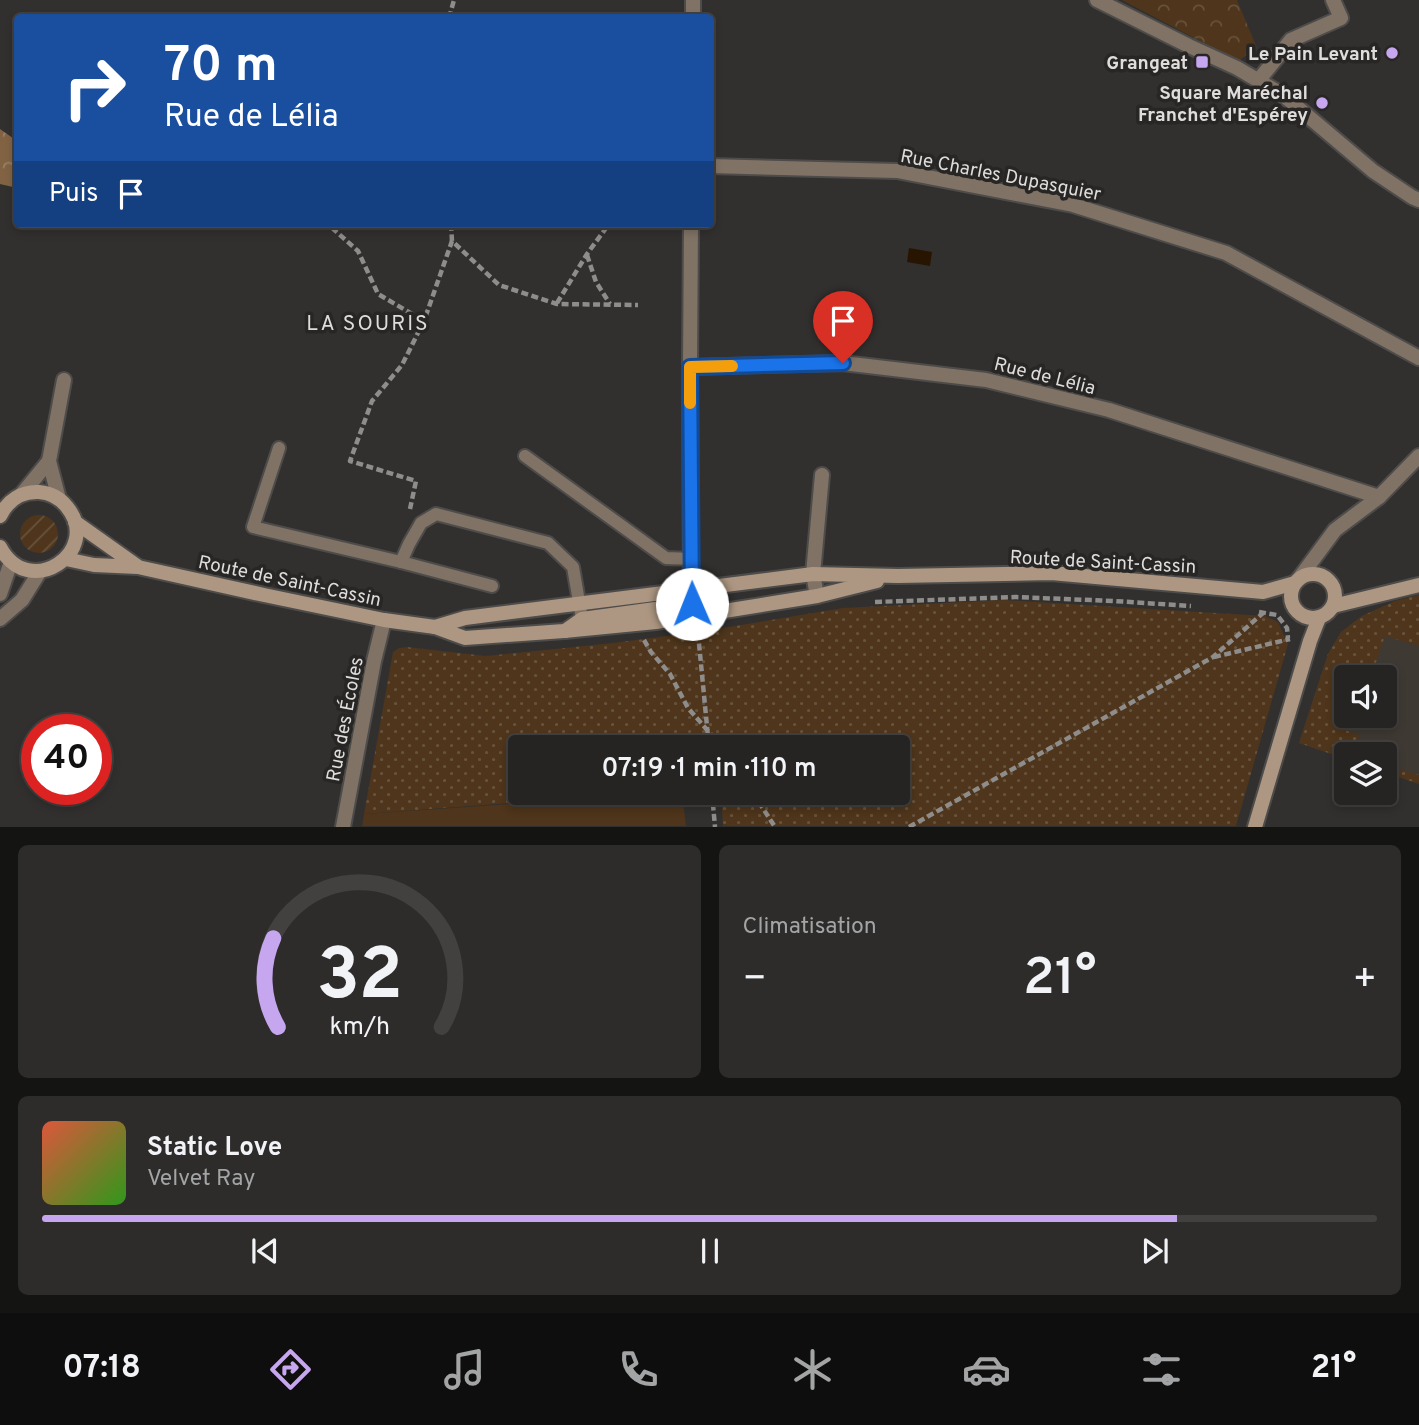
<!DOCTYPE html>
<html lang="fr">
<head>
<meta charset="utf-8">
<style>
  body { margin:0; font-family:Overpass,sans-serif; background:#2d2c2a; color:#f1f3f6; height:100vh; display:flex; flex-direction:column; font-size:26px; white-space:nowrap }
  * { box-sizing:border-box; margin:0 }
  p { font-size:23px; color:#a3a4a5 }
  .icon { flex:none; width:38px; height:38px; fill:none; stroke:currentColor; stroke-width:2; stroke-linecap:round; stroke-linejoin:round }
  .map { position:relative; height:827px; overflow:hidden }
  .panel { display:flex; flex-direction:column; gap:18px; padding:18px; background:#141413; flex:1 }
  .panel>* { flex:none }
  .top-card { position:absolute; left:14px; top:14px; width:700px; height:214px; border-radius:7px; box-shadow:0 4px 10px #0003,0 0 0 2px #424140; background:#1a4fa0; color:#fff; overflow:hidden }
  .tools { position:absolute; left:1334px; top:665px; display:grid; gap:14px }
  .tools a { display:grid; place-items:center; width:63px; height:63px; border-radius:7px; background:#252422; box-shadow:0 4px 10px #0003,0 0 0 2px #424140; font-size:35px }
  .speed { position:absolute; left:21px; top:714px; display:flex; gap:14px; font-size:35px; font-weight:700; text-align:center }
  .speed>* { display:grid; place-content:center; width:91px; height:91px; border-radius:50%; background:#252422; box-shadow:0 4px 10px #0003,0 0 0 2px #424140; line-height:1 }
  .speed .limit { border:10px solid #d22; background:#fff; color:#111 }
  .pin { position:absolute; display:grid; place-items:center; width:60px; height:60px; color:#fff; margin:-72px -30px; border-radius:50% 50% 50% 0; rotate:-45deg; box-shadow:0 0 7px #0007 }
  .pin .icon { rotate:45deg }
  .me { position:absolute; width:77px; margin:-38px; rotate:359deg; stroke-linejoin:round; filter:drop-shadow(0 0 5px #0008) }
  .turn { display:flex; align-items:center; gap:24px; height:147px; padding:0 35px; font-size:32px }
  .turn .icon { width:91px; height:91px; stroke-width:2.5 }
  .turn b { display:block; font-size:49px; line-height:60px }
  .then { display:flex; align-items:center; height:66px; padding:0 35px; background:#0003; gap:14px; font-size:26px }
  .big { font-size:52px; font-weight:600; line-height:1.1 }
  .panel .card { flex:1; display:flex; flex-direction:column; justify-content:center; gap:10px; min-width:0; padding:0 24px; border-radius:10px; background:#2d2c2a }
  .panel .dial { align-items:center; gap:0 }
  .dial svg { height:182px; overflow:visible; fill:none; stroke:#424140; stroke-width:7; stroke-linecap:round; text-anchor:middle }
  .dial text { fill:#f1f3f6; stroke:none }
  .song { display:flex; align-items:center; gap:21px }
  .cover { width:84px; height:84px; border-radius:10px; background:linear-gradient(135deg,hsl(10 70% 55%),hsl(110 70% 35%)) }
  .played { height:7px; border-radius:4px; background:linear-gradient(90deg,#c7a6f0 85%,#424140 85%) }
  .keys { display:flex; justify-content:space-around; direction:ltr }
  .heat { display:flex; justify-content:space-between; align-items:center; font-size:38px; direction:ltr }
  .panel .tiles { flex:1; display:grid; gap:18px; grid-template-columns:1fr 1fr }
  .card:last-child { grid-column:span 2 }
  .trip { position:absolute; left:508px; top:735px; width:402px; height:70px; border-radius:7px; background:#252422; box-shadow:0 4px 10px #0003,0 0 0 2px #424140; font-weight:600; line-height:70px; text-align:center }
  .dock { display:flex; height:112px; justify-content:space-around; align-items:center; background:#0f0e0e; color:#a3a4a5 }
  .dock .icon { width:49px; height:49px }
  .dock .on { color:#c7a6f0 }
  .dock b { font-size:32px; color:#f1f3f6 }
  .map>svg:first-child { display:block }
  .built { fill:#3f3933; fill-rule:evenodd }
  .grass { fill:url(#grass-dots) }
  .forest { fill:url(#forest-crowns) }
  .park { fill:url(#park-crowns) }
  .garden { fill:url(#garden-furrows) }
  .pitch { fill:#4e351b }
  .water { fill:#281501 }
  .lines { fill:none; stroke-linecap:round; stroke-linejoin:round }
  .lane-casing { stroke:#4d4c4a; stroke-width:16 }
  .street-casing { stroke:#4d4c4a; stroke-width:18 }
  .secondary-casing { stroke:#4d4c4a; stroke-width:18 }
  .path { stroke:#8e8d8b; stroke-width:4.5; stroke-dasharray:7 3.5; stroke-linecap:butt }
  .lane { stroke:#807265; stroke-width:12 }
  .street { stroke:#807265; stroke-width:14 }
  .secondary { stroke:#ad9782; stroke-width:14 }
  .route-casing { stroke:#114b97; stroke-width:18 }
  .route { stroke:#1a73e8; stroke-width:12 }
  .slow { stroke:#f59e0b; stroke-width:12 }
  .poi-dot { fill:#c7a6f0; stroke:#282624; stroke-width:2.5 }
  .labels { text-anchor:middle; stroke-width:7; stroke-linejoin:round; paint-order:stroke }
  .poi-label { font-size:19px; font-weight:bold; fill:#dedddc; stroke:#282624; text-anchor:end }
  .street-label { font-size:19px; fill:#dedddc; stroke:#282624 }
  .neighbourhood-label { font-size:21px; letter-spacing:2px; fill:#dedddc; stroke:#282624 }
</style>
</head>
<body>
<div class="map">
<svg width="1419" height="827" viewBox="0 0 1419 827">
  <defs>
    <pattern id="grass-dots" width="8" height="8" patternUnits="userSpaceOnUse" patternTransform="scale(1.75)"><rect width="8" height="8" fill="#4e351b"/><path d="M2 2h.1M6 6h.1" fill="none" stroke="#67523c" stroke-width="1.8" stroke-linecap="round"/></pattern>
    <pattern id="forest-crowns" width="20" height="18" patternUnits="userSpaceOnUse" patternTransform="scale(1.75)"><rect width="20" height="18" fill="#816344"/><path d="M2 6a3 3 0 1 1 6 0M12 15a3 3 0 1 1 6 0" fill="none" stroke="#988067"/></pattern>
    <pattern id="park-crowns" width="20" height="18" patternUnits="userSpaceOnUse" patternTransform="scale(1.75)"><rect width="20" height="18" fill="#4e351b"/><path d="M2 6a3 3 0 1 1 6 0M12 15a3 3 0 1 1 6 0" fill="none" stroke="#67523c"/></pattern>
    <pattern id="garden-furrows" width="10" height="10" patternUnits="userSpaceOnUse" patternTransform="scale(1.75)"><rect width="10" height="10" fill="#4e351b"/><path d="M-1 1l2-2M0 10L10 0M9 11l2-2" fill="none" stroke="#67523c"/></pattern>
  </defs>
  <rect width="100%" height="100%" fill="#31302e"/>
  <path class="built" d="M1419,595V784L1384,772V754H1346V759L1299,743L1328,654L1341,632L1362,616L1395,601ZM1346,677H1384V716H1346Z"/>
  <g class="grass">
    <path d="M1419,595V646L1385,636L1371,677H1346V706L1339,728L1359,735L1355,754H1346V759L1299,743L1328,654L1341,632L1362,616L1395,601Z"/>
    <path d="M1003,600L1265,616L1278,622L1288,644L1236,826H723L721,793H898V747H520V793H643L364,814L393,652L399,648L407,647L486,656L613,643L705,631L843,608Z"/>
    <path d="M1384,765L1419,775V784L1384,772Z"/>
  </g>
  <path class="forest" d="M0,129L17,141V188L0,184Z"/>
  <path class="park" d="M1122,0H1237L1257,48L1238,61Z"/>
  <circle class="garden" cx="39" cy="534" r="19"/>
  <path class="pitch" d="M671,793H682L686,826H362L364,814Z"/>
  <path class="water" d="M909,248L932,252L930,266L907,262Z"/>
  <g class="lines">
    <g class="lane-casing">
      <g id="lane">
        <path d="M279,448L253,527L401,562L492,586"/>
        <path d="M525,456L666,558L691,559"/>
        <path d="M401,562L409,544L421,523L436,514L548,543L573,567L582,619"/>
      </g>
    </g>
    <g class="street-casing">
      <g id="street">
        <path d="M1097,0L1189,46L1237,68L1283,95L1373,171L1412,197L1419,200"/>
        <path d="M693,18V0"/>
        <path d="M1258,81L1291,40L1341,18L1333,0"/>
        <path d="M710,166L897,171L1073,205L1226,253L1419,358"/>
        <path d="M691,224L690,367L691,590"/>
        <path d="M690,367L843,363L986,380L1109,410L1379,497"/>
        <path d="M22,494L49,461"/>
        <path d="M59,499L49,461L64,380"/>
        <path d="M1298,580L1335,530L1379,497L1419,456"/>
        <path d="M0,594L11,562"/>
        <path d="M817,596L813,574L822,475"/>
        <path d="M0,619L22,600L40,571"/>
        <path d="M343,827L374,661L384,620"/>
      </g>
    </g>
    <g class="secondary-casing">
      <g id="secondary">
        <path d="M0,516C8,500 22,491 39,492C51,493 60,498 67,507C103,551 29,602 0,547"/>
        <path d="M75,522L137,566"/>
        <path d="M66,559L94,565L138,567L264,595L384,620L435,627L465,638L564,631L656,622L817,596L877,581"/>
        <circle cx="1313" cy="596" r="22"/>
        <path d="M1333,606L1419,585"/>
        <path d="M435,627L465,618L813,574L898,576L1051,573L1263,592L1295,583"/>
        <path d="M565,631L582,619L692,604L691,590"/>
        <path d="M1255,827L1310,641L1319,618"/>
      </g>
    </g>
    <g class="path">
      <path d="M449,18L454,0"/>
      <path d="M322,224L331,227L358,251L378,294L424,321"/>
      <path d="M451,224L452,241L499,285L557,304L638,305"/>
      <path d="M587,255L596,282L610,304"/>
      <path d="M557,303L587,254L609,224"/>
      <path d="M410,509L416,481L350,461L372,401L402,365L424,321L452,241"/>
      <path d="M875,602L1015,597L1114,601L1191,606"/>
      <path d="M1259,612L1277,615L1287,628L1288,638"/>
      <path d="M698,633L709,747"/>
      <path d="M644,640L651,652L670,674L688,708L722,747"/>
      <path d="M1214,657L1290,639"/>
      <path d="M712,793L715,827"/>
      <path d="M753,793L775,827"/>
      <path d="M909,827L1213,657L1263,613"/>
    </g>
    <use href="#lane" class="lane"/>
    <use href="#street" class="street"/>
    <use href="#secondary" class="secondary"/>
  </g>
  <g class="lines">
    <g class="route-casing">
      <path id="route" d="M692,604L690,367L843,363"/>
    </g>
    <use href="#route" class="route"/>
    <path class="slow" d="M690,403V367L732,366"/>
  </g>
  <g class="poi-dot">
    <circle cx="1392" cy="53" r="7"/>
    <rect x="1195" y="55" width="14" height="14" rx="3.5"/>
    <circle cx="1322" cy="103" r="7"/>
  </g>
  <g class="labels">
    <g class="poi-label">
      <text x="1378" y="60">Le Pain Levant</text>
      <text x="1188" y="69">Grangeat</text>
      <text x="1308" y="99">Square Maréchal<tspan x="1308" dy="22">Franchet d'Espérey</tspan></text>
    </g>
    <g class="street-label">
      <text transform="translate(1001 174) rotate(11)" y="7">Rue Charles Dupasquier</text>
      <text transform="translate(1045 375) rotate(14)" y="7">Rue de Lélia</text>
      <text transform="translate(1103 561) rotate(3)" y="7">Route de Saint-Cassin</text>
      <text transform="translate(290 580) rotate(12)" y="7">Route de Saint-Cassin</text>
      <text transform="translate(344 719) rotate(-79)" y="7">Rue des Écoles</text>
    </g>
    <g class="neighbourhood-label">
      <text x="368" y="330">LA SOURIS</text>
    </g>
  </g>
</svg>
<div class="tools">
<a><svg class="icon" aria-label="sound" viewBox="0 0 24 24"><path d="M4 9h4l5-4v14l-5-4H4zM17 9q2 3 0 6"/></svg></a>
<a><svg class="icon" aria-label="layers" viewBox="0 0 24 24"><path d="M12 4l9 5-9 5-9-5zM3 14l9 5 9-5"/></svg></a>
</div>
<div class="speed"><div class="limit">40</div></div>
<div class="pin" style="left:843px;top:363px;background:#d93025"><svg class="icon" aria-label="arrive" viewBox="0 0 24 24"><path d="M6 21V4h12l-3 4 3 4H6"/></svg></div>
<svg class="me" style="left:692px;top:604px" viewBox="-20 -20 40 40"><circle r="19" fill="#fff"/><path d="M0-13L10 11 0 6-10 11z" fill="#1a73e8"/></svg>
<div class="trip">07:19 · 1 min · 110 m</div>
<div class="top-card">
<div class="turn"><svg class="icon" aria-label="right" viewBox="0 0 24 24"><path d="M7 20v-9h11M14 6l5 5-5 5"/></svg><div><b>70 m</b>Rue de Lélia</div></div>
<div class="then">Puis<svg class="icon" aria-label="arrive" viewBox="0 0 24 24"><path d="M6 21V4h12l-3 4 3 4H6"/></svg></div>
</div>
</div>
<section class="panel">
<div class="tiles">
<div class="card dial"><svg viewBox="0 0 100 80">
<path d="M14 69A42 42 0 1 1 86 69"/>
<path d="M14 69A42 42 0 0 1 12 30" stroke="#c7a6f0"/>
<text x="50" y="56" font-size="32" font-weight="700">32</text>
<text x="50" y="72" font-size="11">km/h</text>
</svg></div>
<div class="card"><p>Climatisation</p>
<div class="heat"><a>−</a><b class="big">21°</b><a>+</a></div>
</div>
<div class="card">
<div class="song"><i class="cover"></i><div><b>Static Love</b><p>Velvet Ray</p></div></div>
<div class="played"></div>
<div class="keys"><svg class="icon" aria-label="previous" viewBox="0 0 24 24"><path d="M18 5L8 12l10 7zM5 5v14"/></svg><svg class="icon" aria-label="pause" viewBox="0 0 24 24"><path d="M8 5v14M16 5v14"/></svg><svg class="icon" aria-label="next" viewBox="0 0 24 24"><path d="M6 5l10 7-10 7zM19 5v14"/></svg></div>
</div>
</div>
</section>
<nav class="dock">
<b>07:18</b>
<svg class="icon on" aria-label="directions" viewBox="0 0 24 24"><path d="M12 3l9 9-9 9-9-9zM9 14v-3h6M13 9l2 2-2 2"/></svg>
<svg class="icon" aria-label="music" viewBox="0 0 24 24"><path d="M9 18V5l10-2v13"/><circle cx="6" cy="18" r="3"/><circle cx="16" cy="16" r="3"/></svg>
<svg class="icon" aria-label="phone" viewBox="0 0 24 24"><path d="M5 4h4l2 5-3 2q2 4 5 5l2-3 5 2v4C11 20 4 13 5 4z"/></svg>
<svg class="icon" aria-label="climate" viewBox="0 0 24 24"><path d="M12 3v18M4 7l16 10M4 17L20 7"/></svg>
<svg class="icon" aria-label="car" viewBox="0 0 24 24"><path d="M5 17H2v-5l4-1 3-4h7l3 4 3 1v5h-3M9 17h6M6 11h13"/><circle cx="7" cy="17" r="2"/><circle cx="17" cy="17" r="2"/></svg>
<svg class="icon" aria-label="filters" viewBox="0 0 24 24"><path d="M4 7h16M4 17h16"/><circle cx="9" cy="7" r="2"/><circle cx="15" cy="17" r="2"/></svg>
<b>21°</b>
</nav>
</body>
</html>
